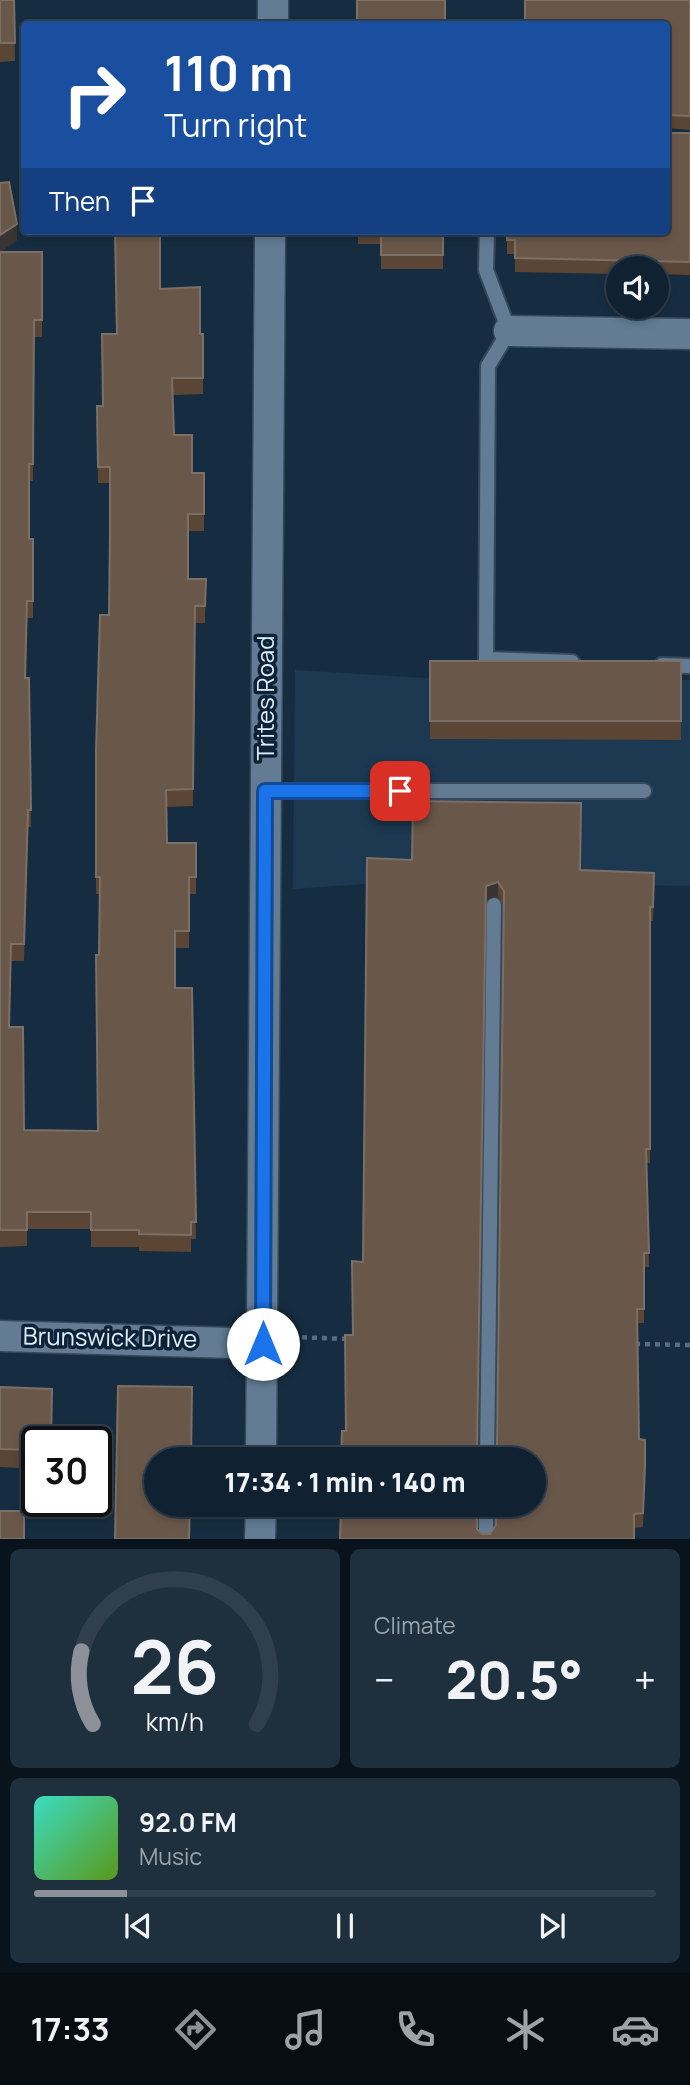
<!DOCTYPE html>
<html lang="en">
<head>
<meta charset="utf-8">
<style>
  body { margin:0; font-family:Manrope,sans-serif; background:#1e2f3d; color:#f1f3f6; height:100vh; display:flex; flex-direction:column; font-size:26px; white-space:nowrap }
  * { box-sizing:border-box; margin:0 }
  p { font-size:23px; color:#9ca4ab }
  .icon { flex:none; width:38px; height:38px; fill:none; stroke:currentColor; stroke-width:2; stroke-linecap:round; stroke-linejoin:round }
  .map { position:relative; height:1539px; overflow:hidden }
  .panel { display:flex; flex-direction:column; gap:10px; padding:10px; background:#09131b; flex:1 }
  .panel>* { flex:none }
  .banner { position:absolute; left:21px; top:21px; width:649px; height:214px; border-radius:7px; box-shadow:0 4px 10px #0003,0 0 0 2px #303f4d; background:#1a4fa0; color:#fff; overflow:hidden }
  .controls { position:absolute; left:606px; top:256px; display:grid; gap:14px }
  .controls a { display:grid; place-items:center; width:63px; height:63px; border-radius:50%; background:#102231; box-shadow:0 4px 10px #0003,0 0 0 2px #303f4d; font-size:35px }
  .speed { position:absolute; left:21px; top:1426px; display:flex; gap:14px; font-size:35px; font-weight:700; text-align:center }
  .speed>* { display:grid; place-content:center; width:91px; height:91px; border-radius:50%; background:#102231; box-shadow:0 4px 10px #0003,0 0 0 2px #303f4d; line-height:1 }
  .speed .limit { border:4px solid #111; border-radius:10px; background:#fff; color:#111 }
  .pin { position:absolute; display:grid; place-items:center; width:60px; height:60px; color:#fff; margin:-30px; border-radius:14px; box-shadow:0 4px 10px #0006 }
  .me { position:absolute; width:77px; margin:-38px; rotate:0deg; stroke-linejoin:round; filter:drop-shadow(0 0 5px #0008) }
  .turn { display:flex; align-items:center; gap:24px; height:147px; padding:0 28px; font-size:32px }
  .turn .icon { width:91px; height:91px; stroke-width:2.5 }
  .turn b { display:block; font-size:49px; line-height:60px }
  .then { display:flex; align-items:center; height:66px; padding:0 28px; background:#0003; gap:14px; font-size:26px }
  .big { font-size:52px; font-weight:800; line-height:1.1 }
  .panel .widget { flex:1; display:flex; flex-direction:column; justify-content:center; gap:10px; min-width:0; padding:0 24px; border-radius:10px; background:#1e2f3d }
  .panel .dial { align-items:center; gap:0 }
  .dial svg { height:182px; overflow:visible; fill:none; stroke:#303f4d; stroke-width:7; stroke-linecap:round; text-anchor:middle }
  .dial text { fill:#f1f3f6; stroke:none }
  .song { display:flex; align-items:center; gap:21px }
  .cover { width:84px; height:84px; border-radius:10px; background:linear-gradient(135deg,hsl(170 70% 55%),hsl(90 70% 35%)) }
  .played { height:7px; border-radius:4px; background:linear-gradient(90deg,#8c9099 15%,#303f4d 15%) }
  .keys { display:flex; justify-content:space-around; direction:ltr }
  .heat { display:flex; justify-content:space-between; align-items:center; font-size:38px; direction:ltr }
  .panel .tiles { flex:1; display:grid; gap:10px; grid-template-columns:1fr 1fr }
  .widget:last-child { grid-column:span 2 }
  .trip { position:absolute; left:144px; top:1447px; width:402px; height:70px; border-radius:35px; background:#102231; box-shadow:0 4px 10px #0003,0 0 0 2px #303f4d; font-weight:800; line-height:70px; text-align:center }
  .menu { display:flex; height:112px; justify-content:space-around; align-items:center; background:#060e14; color:#9ca4ab }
  .menu .icon { width:49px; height:49px }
  .menu .active { color:#8c9099 }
  .menu b { font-size:32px; color:#f1f3f6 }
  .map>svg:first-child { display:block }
  .built { fill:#1c3951 }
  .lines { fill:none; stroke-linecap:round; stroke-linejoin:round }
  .service-casing { stroke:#36495a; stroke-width:18 }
  .minor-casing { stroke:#36495a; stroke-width:33 }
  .path { stroke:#596d7f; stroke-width:4.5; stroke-dasharray:5 5; stroke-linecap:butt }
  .service { stroke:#637c94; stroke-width:14 }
  .minor { stroke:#637c94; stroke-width:30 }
  .wall { fill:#5b4535; fill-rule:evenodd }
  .shaded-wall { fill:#393431 }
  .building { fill:#69574a; stroke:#7c6f66; stroke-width:2; fill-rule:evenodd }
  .route-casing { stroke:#114b97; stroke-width:18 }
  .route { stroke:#1a73e8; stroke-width:12 }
  .labels { text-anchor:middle; stroke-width:7; stroke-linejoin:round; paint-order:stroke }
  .street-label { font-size:24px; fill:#dfeefb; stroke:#0c2337 }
</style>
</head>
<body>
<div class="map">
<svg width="690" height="1539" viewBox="0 0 690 1539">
  <rect width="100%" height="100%" fill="#162d41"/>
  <path class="built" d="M295,670L457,680H690V886L406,881L293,889Z"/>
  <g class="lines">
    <g class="service-casing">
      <g id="service">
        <path d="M487,231L486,270L509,331L488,366L486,659L572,662"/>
        <path d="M662,665L690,666"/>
        <path d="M265,791H644"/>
        <path d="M487,1460L494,905"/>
        <path d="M486,1539V1505"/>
      </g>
    </g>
    <g class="minor-casing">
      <g id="minor">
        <path d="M273,24V0"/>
        <path d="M509,331L690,334"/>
        <path d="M0,1336L263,1344"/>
        <path d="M261,1460L270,231"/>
        <path d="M260,1539L261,1505"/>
      </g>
    </g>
    <g class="path">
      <path d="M292,1337L350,1339"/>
      <path d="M635,1344L690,1345"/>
    </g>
    <use href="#service" class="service"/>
    <use href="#minor" class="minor"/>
  </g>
  <g class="wall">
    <path d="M0,0H14L15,61L0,62Z"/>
    <path d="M690,0V130L667,128V24Z"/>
    <path d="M690,133V275L656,274V268H618V274L515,272V254H507V231Z"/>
    <path d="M0,183L17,240L0,252H42V337H34L33,481H29V539H33V618H27L26,678H29L31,827H28L24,961H11L9,1027L24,1130L98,1131L100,894H96V751L109,615L110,537V483H98L97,406H103L116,334L115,237H91V231H164V237H160V289L200,334H203V394L173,395L174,435L192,473H204V531H188V579H206L205,623H195L193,806L166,807L167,843H196V894H189V948H175V988H192L196,1239H191V1252L139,1251V1247H91V1229H27V1246L0,1247Z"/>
    <path d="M358,231H443V269H381V244H358Z"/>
    <path d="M430,661H681V740L430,739Z"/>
    <path d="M413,801L581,803L580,870L654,873L653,921H650V1163H647L649,1267H644V1323H637L639,1439L645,1440V1480L643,1527L634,1528V1539H340L341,1505H477V1529L482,1534H490L495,1526V1505H534V1460H341L342,1431H346L345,1335H353L352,1261L363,1262L367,858L412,860ZM498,896L503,905L497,1446L488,1456L482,1454L478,1446L486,900Z"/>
    <path d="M0,1387L52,1408L37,1442V1469L0,1467Z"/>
  </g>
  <g class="shaded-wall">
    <path d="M17,224V240L0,252V235Z"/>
    <path d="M498,882V896L486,900V886Z"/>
  </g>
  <g class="building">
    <path d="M0,0H14L15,43H0Z"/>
    <rect x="357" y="0" width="88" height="24"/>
    <path d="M525,0H690V116L667,115V24H525Z"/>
    <path d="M667,133H690V262L515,258V240H507V231H667Z"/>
    <path d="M9,182L17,224L0,235V183Z"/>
    <path d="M115,231H160V289L200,287V334H203V378H172L174,435H192V473H204V514H188V579H206L205,606H195L193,789L166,790L167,843H196V877H189V931H175V988H192L196,1222H191V1235L139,1234V1230H91V1212H27V1230H0V252H42V320H34L33,464H29V539H33V601H27L25,678H29L31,810H28L24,944H11L9,1027H23L24,1130L98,1131L96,955H99L100,877H96V751L100,615H109L110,532V467H98L97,406H103L102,334H117Z"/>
    <rect x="381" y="231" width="62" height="24"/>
    <rect x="430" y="661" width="251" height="60"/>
    <path d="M413,801L581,803L580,870L654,873L653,907H650V1149H646L649,1253H644V1309H637L639,1439L645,1440V1466L643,1513L634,1514V1539H340L341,1505H477V1529L482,1534H490L496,1525L495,1505H534V1460H341L342,1431H346L345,1335H353L352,1261L363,1262L367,858L412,860ZM498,882L504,891L497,1446L488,1456L482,1454L477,1446L486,886Z"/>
    <path d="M118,1386L192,1387L191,1460H156V1505H190L189,1539H115Z"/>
    <path d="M0,1387L52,1389L51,1442H37V1450L0,1449Z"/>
    <rect x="0" y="1511" width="24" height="28"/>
  </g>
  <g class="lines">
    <g class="route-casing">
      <path id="route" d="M263,1344L265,791H400"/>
    </g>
    <use href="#route" class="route"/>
  </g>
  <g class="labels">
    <g class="street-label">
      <text transform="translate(266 698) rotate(-90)" y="8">Trites Road</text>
      <text transform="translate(110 1338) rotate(1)" y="8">Brunswick Drive</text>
    </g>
  </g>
</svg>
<div class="controls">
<a><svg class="icon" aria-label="sound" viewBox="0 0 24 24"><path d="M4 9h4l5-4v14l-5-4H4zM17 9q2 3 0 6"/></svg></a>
</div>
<div class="speed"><div class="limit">30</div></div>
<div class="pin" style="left:400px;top:791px;background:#d93025"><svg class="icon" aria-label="arrive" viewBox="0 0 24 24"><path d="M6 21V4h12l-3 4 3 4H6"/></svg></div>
<svg class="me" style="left:263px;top:1344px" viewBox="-20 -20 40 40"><circle r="19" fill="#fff"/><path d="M0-13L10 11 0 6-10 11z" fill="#1a73e8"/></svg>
<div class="trip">17:34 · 1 min · 140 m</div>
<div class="banner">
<div class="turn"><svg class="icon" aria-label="right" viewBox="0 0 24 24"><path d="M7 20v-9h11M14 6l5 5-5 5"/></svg><div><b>110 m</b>Turn right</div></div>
<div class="then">Then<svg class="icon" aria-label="arrive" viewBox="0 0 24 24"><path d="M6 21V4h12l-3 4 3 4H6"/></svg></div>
</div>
</div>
<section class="panel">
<div class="tiles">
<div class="widget dial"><svg viewBox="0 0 100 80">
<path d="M14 69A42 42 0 1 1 86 69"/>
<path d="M14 69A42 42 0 0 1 9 37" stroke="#8c9099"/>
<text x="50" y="56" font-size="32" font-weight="700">26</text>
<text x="50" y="72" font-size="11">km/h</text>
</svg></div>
<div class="widget"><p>Climate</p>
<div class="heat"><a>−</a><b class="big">20.5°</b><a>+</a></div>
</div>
<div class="widget">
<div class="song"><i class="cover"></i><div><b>92.0 FM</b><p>Music</p></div></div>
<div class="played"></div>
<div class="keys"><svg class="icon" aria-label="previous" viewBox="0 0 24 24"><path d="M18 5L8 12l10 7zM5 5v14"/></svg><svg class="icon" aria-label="pause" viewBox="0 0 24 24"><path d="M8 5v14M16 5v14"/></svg><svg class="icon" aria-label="next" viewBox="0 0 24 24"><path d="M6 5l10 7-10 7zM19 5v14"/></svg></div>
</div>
</div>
</section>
<nav class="menu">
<b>17:33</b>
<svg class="icon active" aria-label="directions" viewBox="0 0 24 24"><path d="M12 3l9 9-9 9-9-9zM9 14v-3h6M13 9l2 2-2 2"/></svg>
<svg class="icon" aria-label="music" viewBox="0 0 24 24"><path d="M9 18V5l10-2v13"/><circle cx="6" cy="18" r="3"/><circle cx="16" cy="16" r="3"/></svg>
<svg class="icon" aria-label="phone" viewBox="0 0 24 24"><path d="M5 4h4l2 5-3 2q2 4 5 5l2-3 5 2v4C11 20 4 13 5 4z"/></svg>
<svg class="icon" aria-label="climate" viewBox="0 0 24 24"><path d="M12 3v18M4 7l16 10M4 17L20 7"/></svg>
<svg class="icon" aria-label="car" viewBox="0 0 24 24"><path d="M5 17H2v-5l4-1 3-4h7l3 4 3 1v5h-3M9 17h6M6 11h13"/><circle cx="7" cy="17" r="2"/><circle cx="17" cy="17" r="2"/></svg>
</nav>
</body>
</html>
